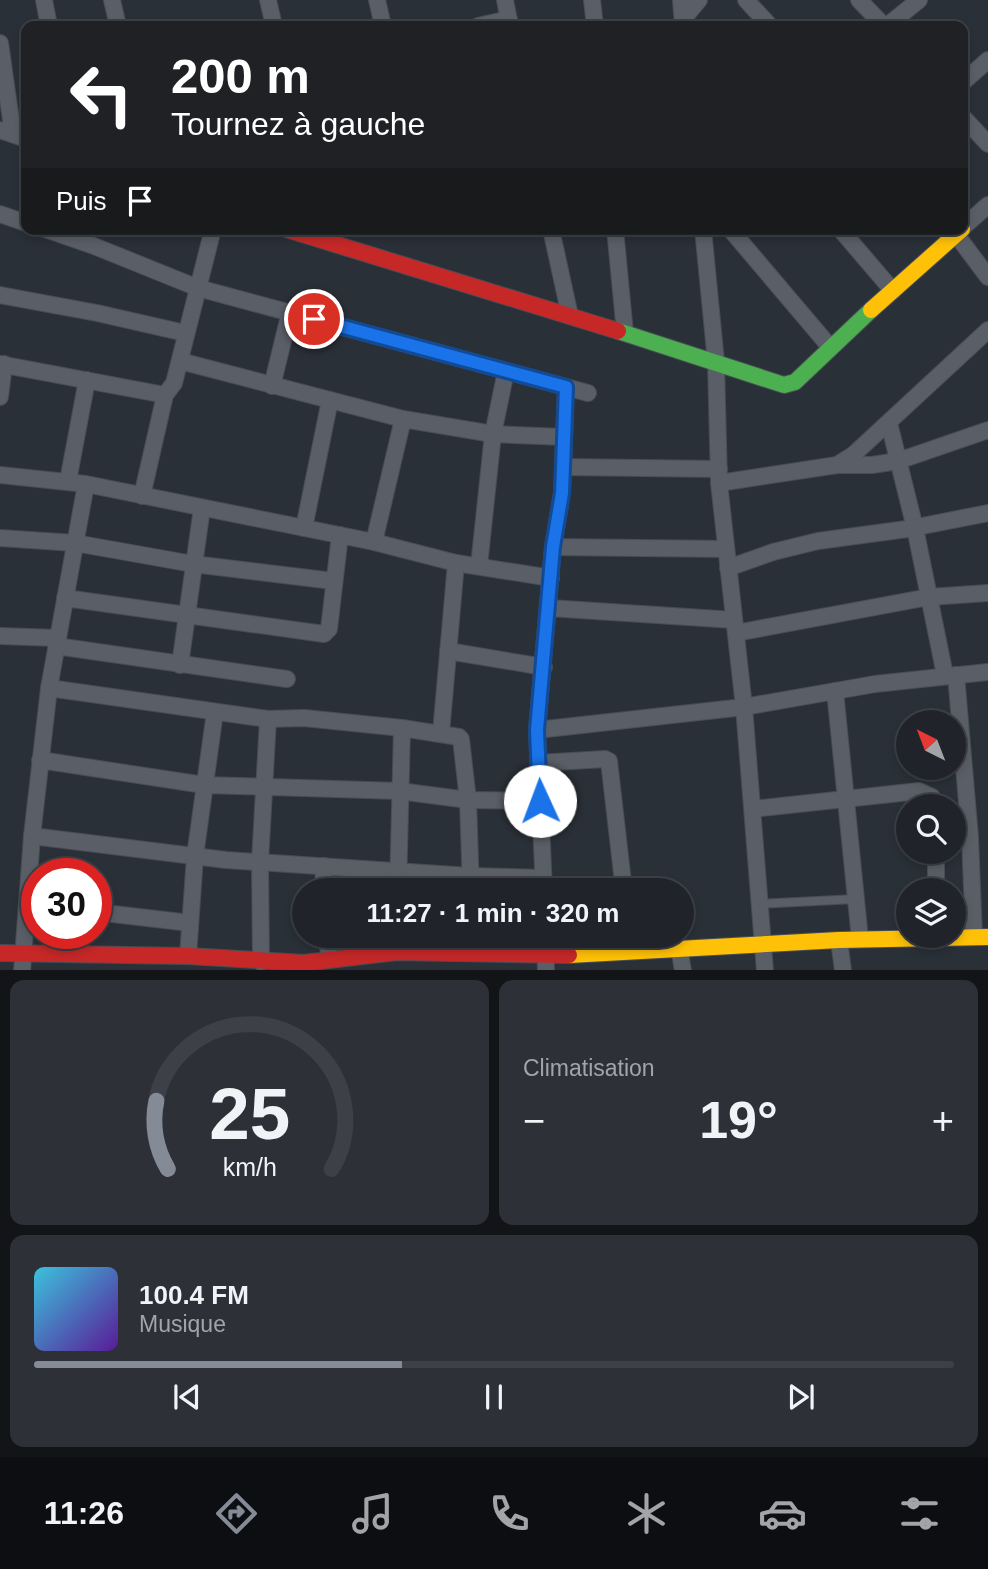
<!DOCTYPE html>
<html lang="fr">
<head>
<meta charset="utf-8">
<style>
  body { margin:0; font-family:Arial,sans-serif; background:#2d3036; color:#f1f3f6; height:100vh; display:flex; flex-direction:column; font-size:26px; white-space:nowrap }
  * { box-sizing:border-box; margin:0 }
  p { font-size:23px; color:#a2a4a8 }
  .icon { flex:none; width:38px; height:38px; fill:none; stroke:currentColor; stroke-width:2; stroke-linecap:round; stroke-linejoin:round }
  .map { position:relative; height:970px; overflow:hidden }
  .side { display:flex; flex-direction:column; gap:10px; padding:10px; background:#121417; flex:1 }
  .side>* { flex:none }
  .guide { position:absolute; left:21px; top:21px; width:947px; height:214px; border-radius:14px; box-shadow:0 4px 10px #0003,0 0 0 2px #3d4147; background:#202124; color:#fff; overflow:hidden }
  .needle { width:46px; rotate:318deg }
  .fabs { position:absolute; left:896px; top:710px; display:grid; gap:14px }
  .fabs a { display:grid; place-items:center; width:70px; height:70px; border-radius:50%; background:#20242a; box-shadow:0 4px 10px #0003,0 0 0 2px #3d4147; font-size:35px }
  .speed { position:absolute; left:21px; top:858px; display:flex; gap:14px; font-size:35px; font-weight:700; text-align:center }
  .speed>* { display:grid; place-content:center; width:91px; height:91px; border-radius:50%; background:#20242a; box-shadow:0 4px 10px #0003,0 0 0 2px #3d4147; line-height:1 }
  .speed .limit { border:10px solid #d22; background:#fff; color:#111 }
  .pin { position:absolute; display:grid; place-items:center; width:60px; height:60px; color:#fff; margin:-30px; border:4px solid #fff; border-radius:50%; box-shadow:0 2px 7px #0007 }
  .me { position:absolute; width:77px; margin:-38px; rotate:358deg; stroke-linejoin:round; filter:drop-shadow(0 0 5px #0008) }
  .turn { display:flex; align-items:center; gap:24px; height:147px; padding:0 35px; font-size:32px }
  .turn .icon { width:91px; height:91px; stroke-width:2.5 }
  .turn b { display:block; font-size:49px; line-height:60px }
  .then { display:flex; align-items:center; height:66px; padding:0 35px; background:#0003; gap:14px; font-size:26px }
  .big { font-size:52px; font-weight:800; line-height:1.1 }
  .side .card { flex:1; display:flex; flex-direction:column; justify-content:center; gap:10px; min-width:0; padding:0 24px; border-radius:14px; background:#2d3036 }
  .side .dial { align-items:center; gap:0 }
  .dial svg { height:182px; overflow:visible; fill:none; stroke:#3d4147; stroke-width:7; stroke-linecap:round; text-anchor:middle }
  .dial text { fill:#f1f3f6; stroke:none }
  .song { display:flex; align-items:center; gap:21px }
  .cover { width:84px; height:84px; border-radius:10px; background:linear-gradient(135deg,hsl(190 70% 55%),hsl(270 70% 35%)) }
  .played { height:7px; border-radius:4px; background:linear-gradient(90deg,#848b96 40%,#3d4147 40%) }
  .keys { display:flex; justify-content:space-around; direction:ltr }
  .heat { display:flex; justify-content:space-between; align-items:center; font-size:38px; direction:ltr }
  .side .tiles { flex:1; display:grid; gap:10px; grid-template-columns:1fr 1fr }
  .card:last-child { grid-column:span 2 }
  .trip { position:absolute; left:292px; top:878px; width:402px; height:70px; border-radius:35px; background:#20242a; box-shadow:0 4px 10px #0003,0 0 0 2px #3d4147; font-weight:800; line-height:70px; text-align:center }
  .tabs { display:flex; height:112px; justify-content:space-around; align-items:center; background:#0d0e11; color:#a2a4a8 }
  .tabs .icon { width:49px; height:49px }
  .tabs .on { color:#848b96 }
  .tabs b { font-size:32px; color:#f1f3f6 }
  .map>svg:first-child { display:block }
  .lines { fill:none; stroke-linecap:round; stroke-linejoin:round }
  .lane-casing { stroke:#484c55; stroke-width:10 }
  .street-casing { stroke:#484c55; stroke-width:18 }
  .fast-casing { stroke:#484c55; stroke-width:18 }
  .slow-casing { stroke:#484c55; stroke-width:18 }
  .jam-casing { stroke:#484c55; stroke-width:18 }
  .lane { stroke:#5a5e66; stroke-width:8 }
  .street { stroke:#5a5e66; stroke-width:16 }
  .fast { stroke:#4caf50; stroke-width:16 }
  .slow { stroke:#ffc107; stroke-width:16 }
  .jam { stroke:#c62828; stroke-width:16 }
  .route-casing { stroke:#114b97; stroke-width:18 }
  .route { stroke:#1a73e8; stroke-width:12 }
</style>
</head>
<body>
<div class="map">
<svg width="988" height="971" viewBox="0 0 988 971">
  <rect width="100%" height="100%" fill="#2a3038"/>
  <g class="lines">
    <g class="lane-casing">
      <path id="lane" d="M759,904L856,899"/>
    </g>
    <g class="street-casing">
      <g id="street">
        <path d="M44,0L49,26"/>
        <path d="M112,0L118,26"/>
        <path d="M268,0L274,26"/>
        <path d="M377,0L383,26"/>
        <path d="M505,0L510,26"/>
        <path d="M592,0L595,26"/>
        <path d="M681,0L683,26"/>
        <path d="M746,0L770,26"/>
        <path d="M859,0L884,26"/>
        <path d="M683,19L699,0"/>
        <path d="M478,26L509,19"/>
        <path d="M887,26L919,0"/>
        <path d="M0,43L13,134"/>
        <path d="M962,83L988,60"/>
        <path d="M962,116L988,144"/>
        <path d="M0,130L26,139"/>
        <path d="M0,214L26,223"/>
        <path d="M962,228L988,205"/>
        <path d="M45,229L94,246L198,288L588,393"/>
        <path d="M551,229L570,316"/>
        <path d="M615,229L625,333"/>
        <path d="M703,229L716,362L719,483L744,707L765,971"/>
        <path d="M730,229L830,347"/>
        <path d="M840,229L893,291"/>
        <path d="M952,229L988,277"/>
        <path d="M0,295L97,313L185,333"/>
        <path d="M180,361L403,419L493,434L564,437"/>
        <path d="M0,364L165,395"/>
        <path d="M272,386L290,312"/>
        <path d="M0,397L4,364"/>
        <path d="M889,423L915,528L945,675"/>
        <path d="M839,465H872L898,461L988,430"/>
        <path d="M563,467L719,469"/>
        <path d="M0,475L86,484L374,542L456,563L551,578"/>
        <path d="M68,481L87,380"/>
        <path d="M719,483L837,465L853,455L988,330"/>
        <path d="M142,496L165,395L174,383L213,229"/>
        <path d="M304,528L330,400"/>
        <path d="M0,538L75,543L193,564L333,581"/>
        <path d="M374,542L403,419"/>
        <path d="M553,547L726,549"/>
        <path d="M479,566L493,434L506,371"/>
        <path d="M728,568L773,552L818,541L907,529L988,513"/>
        <path d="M65,598L324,634L329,629L340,535"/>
        <path d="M549,608L734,620"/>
        <path d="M736,633L929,597L988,593"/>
        <path d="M0,636L57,638"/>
        <path d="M56,646L287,679"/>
        <path d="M448,651L544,667"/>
        <path d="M180,665L202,508"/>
        <path d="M956,675L970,837L974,937"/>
        <path d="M49,688L268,719L304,718L402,728L459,737L461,739L468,800L471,891"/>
        <path d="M835,691L860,939"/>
        <path d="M537,730L744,707L875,684L988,672"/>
        <path d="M441,733L456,563"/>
        <path d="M40,760L204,785L399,791L468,800L539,801"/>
        <path d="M538,763L605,759L609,761L624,891"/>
        <path d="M753,809L919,791L932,797L935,807"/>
        <path d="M32,836L226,860L470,876L543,878"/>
        <path d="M936,852V891"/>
        <path d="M323,891L324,866"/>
        <path d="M398,891L402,728"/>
        <path d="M544,891L537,730L553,547L562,493L566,387"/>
        <path d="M96,912L190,923"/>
        <path d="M326,936L330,959"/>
        <path d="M545,936L546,971"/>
        <path d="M839,940L843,971"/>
        <path d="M679,947L683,971"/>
        <path d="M188,956L195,856L215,712"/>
        <path d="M261,962L260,862L268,719"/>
        <path d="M22,971L32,836L49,688L86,484"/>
      </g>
    </g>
    <g class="fast-casing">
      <path id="fast" d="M618,331L784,385L795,382L871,310"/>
    </g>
    <g class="slow-casing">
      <g id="slow">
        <path d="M871,310L962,229"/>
        <path d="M569,955L839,940L988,937"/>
      </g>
    </g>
    <g class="jam-casing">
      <g id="jam">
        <path d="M286,229L618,331"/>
        <path d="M0,953L188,956L304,963L396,952L569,955"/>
      </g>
    </g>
    <use href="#lane" class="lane"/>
    <use href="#street" class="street"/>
    <use href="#fast" class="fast"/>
    <use href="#slow" class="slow"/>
    <use href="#jam" class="jam"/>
  </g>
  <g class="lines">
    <g class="route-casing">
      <path id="route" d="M314,319L566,387L562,493L553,547L537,730L540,801"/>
    </g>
    <use href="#route" class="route"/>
  </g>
</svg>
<div class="fabs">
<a><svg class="needle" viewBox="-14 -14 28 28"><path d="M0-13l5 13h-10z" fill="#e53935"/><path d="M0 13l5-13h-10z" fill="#a2a4a8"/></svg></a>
<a><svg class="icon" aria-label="search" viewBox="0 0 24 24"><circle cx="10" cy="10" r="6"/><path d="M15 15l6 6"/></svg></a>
<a><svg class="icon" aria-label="layers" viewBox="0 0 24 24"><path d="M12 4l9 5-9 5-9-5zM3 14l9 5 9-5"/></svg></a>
</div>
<div class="speed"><div class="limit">30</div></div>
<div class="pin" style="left:314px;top:319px;background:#d93025"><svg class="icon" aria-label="arrive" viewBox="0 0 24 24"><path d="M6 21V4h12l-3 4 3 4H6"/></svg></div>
<svg class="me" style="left:540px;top:801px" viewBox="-20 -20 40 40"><circle r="19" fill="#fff"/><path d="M0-13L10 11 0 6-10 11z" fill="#1a73e8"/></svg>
<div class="trip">11:27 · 1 min · 320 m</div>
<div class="guide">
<div class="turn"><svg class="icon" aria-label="left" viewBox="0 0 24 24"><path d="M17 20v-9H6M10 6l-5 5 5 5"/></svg><div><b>200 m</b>Tournez à gauche</div></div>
<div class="then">Puis<svg class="icon" aria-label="arrive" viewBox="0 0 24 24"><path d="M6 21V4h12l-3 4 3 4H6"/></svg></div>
</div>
</div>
<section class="side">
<div class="tiles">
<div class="card dial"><svg viewBox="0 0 100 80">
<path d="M14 69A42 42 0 1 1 86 69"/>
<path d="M14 69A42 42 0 0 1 9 39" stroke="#848b96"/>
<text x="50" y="56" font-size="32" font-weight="700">25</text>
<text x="50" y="72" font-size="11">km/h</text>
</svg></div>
<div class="card"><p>Climatisation</p>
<div class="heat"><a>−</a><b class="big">19°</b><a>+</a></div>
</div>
<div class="card">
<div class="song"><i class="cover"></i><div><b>100.4 FM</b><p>Musique</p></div></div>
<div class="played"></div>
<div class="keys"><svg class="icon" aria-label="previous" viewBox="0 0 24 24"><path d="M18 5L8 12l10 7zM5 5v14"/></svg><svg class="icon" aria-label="pause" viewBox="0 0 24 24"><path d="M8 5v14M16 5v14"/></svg><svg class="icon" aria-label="next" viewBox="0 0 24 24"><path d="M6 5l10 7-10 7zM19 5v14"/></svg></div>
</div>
</div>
</section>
<nav class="tabs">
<b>11:26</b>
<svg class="icon on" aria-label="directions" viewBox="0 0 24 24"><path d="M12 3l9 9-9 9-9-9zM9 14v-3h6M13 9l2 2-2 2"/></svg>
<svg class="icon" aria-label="music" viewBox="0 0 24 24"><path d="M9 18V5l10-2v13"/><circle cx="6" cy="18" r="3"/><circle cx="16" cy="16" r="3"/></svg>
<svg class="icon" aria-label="phone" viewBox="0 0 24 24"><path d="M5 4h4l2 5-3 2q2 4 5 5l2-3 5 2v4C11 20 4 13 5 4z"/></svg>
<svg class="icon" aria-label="climate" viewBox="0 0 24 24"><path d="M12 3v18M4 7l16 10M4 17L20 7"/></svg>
<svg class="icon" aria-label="car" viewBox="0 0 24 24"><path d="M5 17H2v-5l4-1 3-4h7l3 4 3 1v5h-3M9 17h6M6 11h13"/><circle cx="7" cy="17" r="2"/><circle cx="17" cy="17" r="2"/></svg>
<svg class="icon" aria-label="filters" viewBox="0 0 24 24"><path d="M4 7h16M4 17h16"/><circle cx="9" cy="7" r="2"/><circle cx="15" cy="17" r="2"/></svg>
</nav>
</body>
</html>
